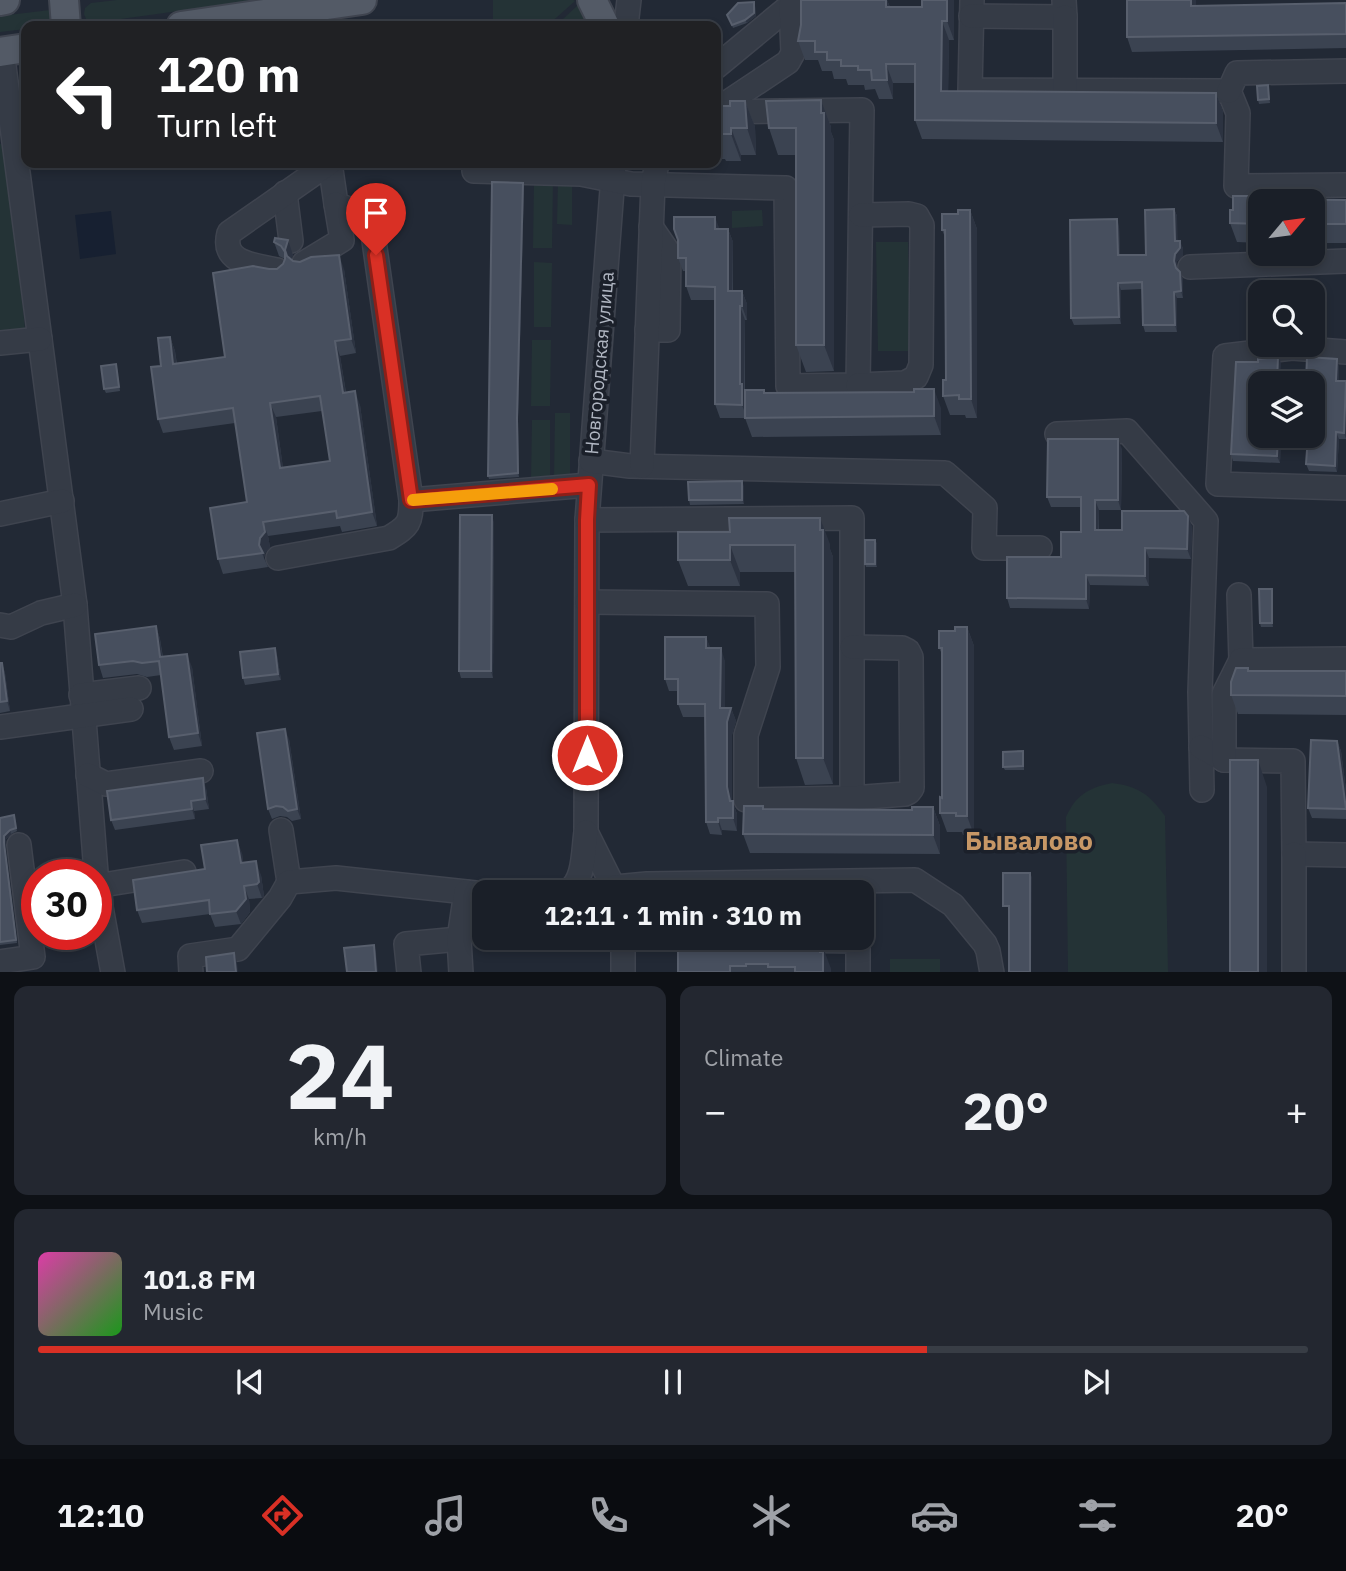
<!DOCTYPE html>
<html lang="en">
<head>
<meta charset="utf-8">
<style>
  body { margin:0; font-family:"IBM Plex Sans",sans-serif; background:#232730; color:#f1f3f6; height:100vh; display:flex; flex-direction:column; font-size:26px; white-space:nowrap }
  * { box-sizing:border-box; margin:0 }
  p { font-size:23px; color:#9fa2a8 }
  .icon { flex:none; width:38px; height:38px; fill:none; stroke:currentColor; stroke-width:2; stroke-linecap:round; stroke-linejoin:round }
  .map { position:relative; height:972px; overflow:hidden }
  .details { display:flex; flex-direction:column; gap:14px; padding:14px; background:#0e1116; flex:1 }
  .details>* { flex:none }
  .top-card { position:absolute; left:21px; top:21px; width:700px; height:147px; border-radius:14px; box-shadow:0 4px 10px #0003,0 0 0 2px #383d45; background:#202124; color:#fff; overflow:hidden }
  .needle { width:46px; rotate:61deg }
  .fabs { position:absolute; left:1248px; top:189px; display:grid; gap:14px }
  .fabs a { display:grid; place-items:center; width:77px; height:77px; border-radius:14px; background:#1a1f28; box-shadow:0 4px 10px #0003,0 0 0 2px #383d45; font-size:35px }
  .speed { position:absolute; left:21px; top:859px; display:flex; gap:14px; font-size:35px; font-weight:700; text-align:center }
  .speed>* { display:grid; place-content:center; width:91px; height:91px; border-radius:50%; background:#1a1f28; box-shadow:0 4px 10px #0003,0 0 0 2px #383d45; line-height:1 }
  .speed .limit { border:10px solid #d22; background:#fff; color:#111 }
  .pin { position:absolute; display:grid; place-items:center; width:60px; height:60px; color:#fff; margin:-72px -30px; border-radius:50% 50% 50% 0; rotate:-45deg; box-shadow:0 0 7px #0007 }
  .pin .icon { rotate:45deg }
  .me { position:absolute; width:77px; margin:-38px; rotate:0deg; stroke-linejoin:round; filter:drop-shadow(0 0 5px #0008) }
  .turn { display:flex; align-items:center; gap:24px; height:147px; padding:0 21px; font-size:32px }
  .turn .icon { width:91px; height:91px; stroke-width:2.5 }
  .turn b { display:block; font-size:49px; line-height:60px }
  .big { font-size:52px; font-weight:700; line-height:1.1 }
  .details .card { flex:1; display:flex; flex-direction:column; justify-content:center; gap:10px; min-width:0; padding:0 24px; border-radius:14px; background:#232730 }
  .details .dial { align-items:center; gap:0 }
  .dial b { font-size:91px; line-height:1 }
  .song { display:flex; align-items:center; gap:21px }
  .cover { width:84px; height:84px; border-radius:10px; background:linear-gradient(135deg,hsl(320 70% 55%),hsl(120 70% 35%)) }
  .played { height:7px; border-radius:4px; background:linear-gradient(90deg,#d93025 70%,#383d45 70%) }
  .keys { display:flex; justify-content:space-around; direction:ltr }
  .heat { display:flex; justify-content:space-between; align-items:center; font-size:38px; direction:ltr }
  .details .tiles { flex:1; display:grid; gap:14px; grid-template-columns:1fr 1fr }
  .card:last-child { grid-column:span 2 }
  .trip { position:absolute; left:472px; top:880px; width:402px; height:70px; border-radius:14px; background:#1a1f28; box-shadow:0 4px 10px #0003,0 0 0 2px #383d45; font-weight:700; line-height:70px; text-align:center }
  .menu { display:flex; height:112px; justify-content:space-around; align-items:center; background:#0a0c10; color:#9fa2a8 }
  .menu .icon { width:49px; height:49px }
  .menu .current { color:#d93025 }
  .menu b { font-size:32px; color:#f1f3f6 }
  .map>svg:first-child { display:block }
  .green { fill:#243336 }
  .water { fill:#172031 }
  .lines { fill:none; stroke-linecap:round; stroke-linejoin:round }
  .minor-casing { stroke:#3f444f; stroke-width:26 }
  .major-casing { stroke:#3f444f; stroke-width:32 }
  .minor { stroke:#353b46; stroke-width:23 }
  .major { stroke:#535a66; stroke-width:28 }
  .wall { fill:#3b4351; fill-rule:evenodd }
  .shaded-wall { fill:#2c3341 }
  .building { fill:#474f5e; stroke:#585f6d; stroke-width:2; fill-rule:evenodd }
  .route-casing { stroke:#8d1f18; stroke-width:18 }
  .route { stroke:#d93025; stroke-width:12 }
  .slow { stroke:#f59e0b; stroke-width:12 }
  .labels { text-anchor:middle; stroke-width:7; stroke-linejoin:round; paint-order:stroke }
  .street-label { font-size:19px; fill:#b0b6c2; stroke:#1b202a }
  .district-label { font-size:26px; font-weight:bold; fill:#c79766; stroke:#1b202a }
</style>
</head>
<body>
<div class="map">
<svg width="1346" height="973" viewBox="0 0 1346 973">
  <rect width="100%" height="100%" fill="#222935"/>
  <g class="green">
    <path d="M117,0H258L92,23L86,19L84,14L85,8L91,3Z"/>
    <path d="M493,0H573L575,1L547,26H493Z"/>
    <path d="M579,4L590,18L589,26H562V20Z"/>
    <path d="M50,10L55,13V23L51,26H26V29L0,32V16Z"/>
    <path d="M0,144L9,145L25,330L0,332Z"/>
    <path d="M534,180H553L552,248H533Z"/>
    <path d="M558,180H572V225L557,224Z"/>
    <path d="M762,210L763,226L732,228V211Z"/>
    <path d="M876,242H908L910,351H878Z"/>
    <path d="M534,262L552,263L551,327H534Z"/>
    <path d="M532,340H551L550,406H531Z"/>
    <path d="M555,413H570V478L554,479Z"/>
    <path d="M532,420H550V479H531Z"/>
    <path d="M1112,783C1138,786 1150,795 1165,816L1168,972H1068L1066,817C1076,795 1088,788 1112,783Z"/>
    <rect x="890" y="959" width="50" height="13"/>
  </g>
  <path class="water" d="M111,211L116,254L80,259L75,215Z"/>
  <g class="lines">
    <g class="minor-casing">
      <g id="minor">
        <path d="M972,0L970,90L1229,91L1238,113L1236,186L1346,185"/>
        <path d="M317,8L319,26"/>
        <path d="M971,16L1065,17L1064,0"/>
        <path d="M1065,17V89"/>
        <path d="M626,26L629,0"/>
        <path d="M2,51L75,605L97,885L113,973"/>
        <path d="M716,67L791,5L793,0"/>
        <path d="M1229,91L1237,73L1346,71"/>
        <path d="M716,110L788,62L793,53L791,5"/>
        <path d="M330,163L336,204L366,216L372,227L411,500L589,485"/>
        <path d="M614,163L587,520L586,832L616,892"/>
        <path d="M474,171L581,174L631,184L786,188L788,386L858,385L862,110L716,112"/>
        <path d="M285,193L291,241"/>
        <path d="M304,263L342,240L336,204"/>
        <path d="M1190,267L1346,261"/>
        <path d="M277,270C255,265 221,264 229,233L329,163"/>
        <path d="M647,330H668L669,253L651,227"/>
        <path d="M0,343L40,339"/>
        <path d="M1346,352L1292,348L1225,356L1218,484L1346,488"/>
        <path d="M858,385L905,383L916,377L921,365L922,225L917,216L909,214L861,215"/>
        <path d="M1057,434L1127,431L1206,521L1200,692L1202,790"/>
        <path d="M591,461L630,466L945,473L985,508L984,548H1040"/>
        <path d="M642,466L653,184L657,163"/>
        <path d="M0,514L62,501"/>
        <path d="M587,520L852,518V798"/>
        <path d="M278,558L389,538C409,526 411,523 411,500"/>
        <path d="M1239,595L1241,660"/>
        <path d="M587,602L767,604L768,667L746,735V800L852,798L905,794L909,792L912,788L911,657L908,651L902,648L852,647"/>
        <path d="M0,625L11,627L41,613L75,605"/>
        <path d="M81,695L139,688"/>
        <path d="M0,727L131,709"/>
        <path d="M1201,747L1224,760L1293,761L1294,854L1346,855"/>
        <path d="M1224,760V694L1241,660L1346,659"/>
        <path d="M88,775L106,784L201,771"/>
        <path d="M281,830L289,882"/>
        <path d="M96,886L184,872"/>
        <path d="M615,887L647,884L915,880L953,905L985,944L988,951L992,973"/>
        <path d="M567,892C585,881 583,851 586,832"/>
        <path d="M623,938V973"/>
        <path d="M642,938L858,941V973"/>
        <path d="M0,962L33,957L19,845"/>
        <path d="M191,973L190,956L238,949L280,898L289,882L336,878L485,894"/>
        <path d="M409,973L406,944L459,939"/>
        <path d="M461,973L459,939L466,892"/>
        <path d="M1294,973V854"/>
      </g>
    </g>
    <g class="major-casing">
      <g id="major">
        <path d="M64,0L66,26"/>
        <path d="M592,0L605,26"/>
        <path d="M0,1L5,0"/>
        <path d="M181,26L362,0"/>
        <path d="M0,52L26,48"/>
      </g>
    </g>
    <use href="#minor" class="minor"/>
    <use href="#major" class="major"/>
  </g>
  <g class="wall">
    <path d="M887,0L890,7H922L954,0V40H949L948,91L1216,93L1223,112V142L922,139L915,120V83H893V99H879L875,89L865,90L864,85H848L846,79H834L832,71H822L818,60H805L798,41L801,25Z"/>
    <path d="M1127,0H1196V6L1346,3V48L1132,52L1127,37Z"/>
    <path d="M755,5L756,16L747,23L733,28L727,15Z"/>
    <path d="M1268,85L1270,103L1259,104L1258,100Z"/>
    <path d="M821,100L831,127V132L834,140V371L806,372L796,345V155H778L769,128Z"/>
    <path d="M745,101L755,127L756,155H741V161H726L725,159H716V106H730Z"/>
    <path d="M524,186L518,421L519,477L489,479L488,476Z"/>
    <path d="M1251,199L1346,200V243H1312V201H1260V243L1237,242L1230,223L1233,210Z"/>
    <path d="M1174,209L1177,216V241L1183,248V255L1177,261L1176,268L1183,279V298H1177V332H1145L1143,325L1142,289L1121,290V324L1074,325L1071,318L1119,226L1120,255H1146Z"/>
    <path d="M970,210L977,229V418H966L965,415H950L943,396L946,380L945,237L942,230L958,214Z"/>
    <path d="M719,229H728L733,242V291H742L747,304V320H745V391L941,408V435L752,437L745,418H720L715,404V300H691L686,286V271H683L678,258Z"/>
    <path d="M275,238L293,255L291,260L293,261L344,269L356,353L340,356L346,392L360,405L377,526L342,532L340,526L268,536L270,547L265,553L264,558L268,567L223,574L218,559L247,502L235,423L163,433L158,419L161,366L170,337L175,351L177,364L225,357L269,269H277L283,264L285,259L279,256L274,242ZM322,411L330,461L283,468L276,417Z"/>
    <path d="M1278,357L1281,363L1260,383L1281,436L1280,463L1233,461L1231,454L1258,362Z"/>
    <path d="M1339,366V381H1346V439H1339L1337,472L1309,471L1306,464Z"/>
    <path d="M117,368L120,391L106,393L104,389Z"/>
    <path d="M1122,449L1121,510H1099V530H1122L1192,526L1191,559L1149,558V586L1090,585L1089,609L1010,608L1007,598L1061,557L1081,532V507H1051L1047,497Z"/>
    <path d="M744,486V504L690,505L689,500Z"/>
    <path d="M494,522L493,678H461L459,671Z"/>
    <path d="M730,532L830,544V549L833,557V784L805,785L796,758L795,572H740V586H688L678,560Z"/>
    <path d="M875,540L877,544V567H866L865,564Z"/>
    <path d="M1273,592V627H1261L1260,623Z"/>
    <path d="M156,626L160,639L163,657L192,667L202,746L174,750L169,737L161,675L147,677L137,674L103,678L99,665Z"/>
    <path d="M967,627L974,646V835H963L962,832H947L940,813L942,798V654L939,648L955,631Z"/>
    <path d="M706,637L710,648L725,661V708H731L736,721L732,735V800L737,814V831L722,830V835L710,834L706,822L705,717H683L678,704V691H669L665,679Z"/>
    <path d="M277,655L281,680L245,685L243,678Z"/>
    <path d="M0,663H2L5,673L10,711L0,713Z"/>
    <path d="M1248,668L1249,671H1346V715L1238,714L1231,695Z"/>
    <path d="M289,739L301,819L292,821L287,817L280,816L272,819L268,809Z"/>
    <path d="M1337,741L1341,751L1346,790V819L1312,818L1308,808Z"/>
    <path d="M1023,751L1024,754V770H1005L1003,767Z"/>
    <path d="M206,788L209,809L194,811L195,819L115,830L111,820Z"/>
    <path d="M763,806L764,809L912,810L933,807L940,826V854L750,853L743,834Z"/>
    <path d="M0,818L15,819L17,831L11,834L6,839L5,847L17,943L0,945Z"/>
    <path d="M242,853L243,863L261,875L264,896L262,898L249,899L250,912L241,924L215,927L210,914L142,923L137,910L205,869Z"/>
    <path d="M71,934H87L88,939L73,942Z"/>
    <path d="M678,945L830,966L831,972H678Z"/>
  </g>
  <g class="shaded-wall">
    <path d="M886,0H887L893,15L886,7Z"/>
    <path d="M947,0H954V40L947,21Z"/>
    <path d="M1191,0H1196V20L1191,6Z"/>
    <path d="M754,2L756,16L747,23L745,20Z"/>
    <path d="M942,21L949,40L948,110L941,91Z"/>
    <path d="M886,64L893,83V99L887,80Z"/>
    <path d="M1216,93L1223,112V142L1216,123Z"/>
    <path d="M821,100L831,127V132L834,140V371L824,345Z"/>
    <path d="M745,101L755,127L756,155L747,128Z"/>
    <path d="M731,128L741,155V161L731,134Z"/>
    <path d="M523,183L524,186L518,421L519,477L518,473L517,418Z"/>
    <path d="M1174,209L1177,216L1178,248L1175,241Z"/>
    <path d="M970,210L977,229V418L971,399Z"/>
    <path d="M715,217L720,230L715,229Z"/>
    <path d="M1117,219L1119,226L1120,262L1118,255Z"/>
    <path d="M728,229L733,242L732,304L728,291Z"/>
    <path d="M288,240L293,255L290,264L285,250Z"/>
    <path d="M1180,241L1183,248V255L1177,261L1176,268L1174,261L1175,254Z"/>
    <path d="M339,255L344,269L356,353L351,339Z"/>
    <path d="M1180,272L1183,279V298L1181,291Z"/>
    <path d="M1118,283L1121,290V324L1119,317Z"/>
    <path d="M742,291L747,304V320L742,306Z"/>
    <path d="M1174,292L1177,298V332L1175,325Z"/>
    <path d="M740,306L745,320L744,389L747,397V418L742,405L740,384Z"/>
    <path d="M170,337L175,351L178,378L173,364Z"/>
    <path d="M335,341L340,356L348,407L343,393Z"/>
    <path d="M1278,357L1281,363L1280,383H1277Z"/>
    <path d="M1337,359L1339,366V388L1336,381Z"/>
    <path d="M1346,381V439L1344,433Z"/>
    <path d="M934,389L941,408V435L934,416Z"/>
    <path d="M355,391L360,405L377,526L372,512Z"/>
    <path d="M270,403L276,417L285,483L280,468Z"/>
    <path d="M1336,432L1339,439L1337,472L1335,466Z"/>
    <path d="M1278,436H1281L1280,463L1277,456Z"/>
    <path d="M1118,439L1122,449L1121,510L1118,500Z"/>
    <path d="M742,481L744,486V504L742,500Z"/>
    <path d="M1095,500L1099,510L1098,540L1095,530Z"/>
    <path d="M492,515L494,522L493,678L491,671Z"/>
    <path d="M1188,516L1192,526L1191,559L1187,549Z"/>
    <path d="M820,518L830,544V549L833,557V784L823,758Z"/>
    <path d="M263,522L268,536L270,547L265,553L264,558L259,545Z"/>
    <path d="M875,540L877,544V567L875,564Z"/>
    <path d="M730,545L740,572V586L730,560Z"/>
    <path d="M1145,548L1149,558V586L1145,576Z"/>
    <path d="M1086,575L1090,585L1089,609L1086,599Z"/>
    <path d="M1272,589L1273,592V627L1272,623Z"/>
    <path d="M156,626L160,639L164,670L160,657Z"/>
    <path d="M967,627L974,646V835L967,816Z"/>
    <path d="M706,637L711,649L706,648Z"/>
    <path d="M275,648L277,655L281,680L278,674Z"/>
    <path d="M721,648L725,661V721L720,708Z"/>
    <path d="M187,654L192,667L202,746L198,733Z"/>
    <path d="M2,663L5,673L10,711L7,701Z"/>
    <path d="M731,708L736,721L732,735V800L737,814V831L733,818L727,787V722Z"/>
    <path d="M285,729L289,739L301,819L297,809Z"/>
    <path d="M1337,741L1341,751L1346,790V808Z"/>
    <path d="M1258,760L1267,787V972H1258Z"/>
    <path d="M203,778L206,788L209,809L205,799Z"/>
    <path d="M191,801L194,811L195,819L192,809Z"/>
    <path d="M933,807L940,826V854L933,835Z"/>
    <path d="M718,818L722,830V835L718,822Z"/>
    <path d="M10,830L11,834L6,839L5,847L17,943L4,843V836Z"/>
    <path d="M237,840L242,853L245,877L241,863Z"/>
    <path d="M256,861L261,875L264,896L262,898L257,884Z"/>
    <path d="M1030,873L1032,877L1031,972H1030Z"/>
    <path d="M244,886L249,899L250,912L241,924L236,911Z"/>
    <path d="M820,939L830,966L831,972H823L820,952Z"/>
    <path d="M374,945L376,952L378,972H376Z"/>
    <path d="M234,953L237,963L238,972H236Z"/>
  </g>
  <g class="building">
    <path d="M801,0H886V7H922V0H947V21H942L941,91L1216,93V123L915,120V64H886L887,80H872L871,70H858V66H841V60H827V52H815V41H798L801,25Z"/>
    <path d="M1127,0H1191V6L1346,3V34L1127,37Z"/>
    <path d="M754,2V13L745,20L732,25L727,15L738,3Z"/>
    <path d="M1268,85L1269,99L1258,100L1257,86Z"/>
    <path d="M821,100V113H824V345H796V128H769L766,101Z"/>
    <path d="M730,101H745L747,128H731V134H716V106H730Z"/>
    <path d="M492,182L523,183L517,418L518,473L488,476Z"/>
    <path d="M1233,196H1250V199L1346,200V224H1312V201H1260V224L1230,223V210H1233Z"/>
    <path d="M1174,209L1175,241H1180V248L1175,254L1174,261L1176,268L1180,272L1181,291L1174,292L1175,325H1143L1142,282L1118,283L1119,317L1071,318L1070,220L1117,219L1118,255H1146L1145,210Z"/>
    <path d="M958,210H970L971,399H959V395L943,396V380H946L945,230H942V214H958Z"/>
    <path d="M674,217H715V229H728V291H742V306H740V384H742V405L715,404V287L686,286V258H678V240L674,229Z"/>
    <path d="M275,238L288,240L285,250L287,256L293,261L300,262L311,257L339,255L351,339L335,341L343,393L355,391L372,512L337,518L336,511L263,522L265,532L260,538L259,545L263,553L218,559L210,508L247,502L233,408L158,419L151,367L161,366L158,338L170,337L173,364L225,357L213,273L253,266L269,269H277L283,264L285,259V252L281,246L274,242ZM320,396L330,461L280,468L270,403Z"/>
    <path d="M1278,357L1277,383H1260V436H1278L1277,456L1231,454L1236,362H1258V359Z"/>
    <path d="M1307,357L1337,359L1336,381H1346L1344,433L1336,432L1335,466L1306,464L1308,436H1312V383H1306Z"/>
    <path d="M116,364L119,387L104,389L101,366Z"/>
    <path d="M914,389H934V416L745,418V390H764V393L914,392Z"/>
    <path d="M1048,439H1118V500H1095V530H1122V511H1184L1188,516L1187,549L1145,548V576L1086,575V599L1007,598V557H1061V532H1081V497H1047Z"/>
    <path d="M742,481V500H689L688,482Z"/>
    <path d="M460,515H492L491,671H459Z"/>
    <path d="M729,518H820V530H823V758H796L795,545H730V560H678V532H730Z"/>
    <rect x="865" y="540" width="10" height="24"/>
    <path d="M1259,589H1272V623H1260Z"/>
    <path d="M156,626L160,657L187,654L198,733L169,737L159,661L142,663L133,661L99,665L95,634Z"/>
    <path d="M955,627H967V816H956V813H940V797L942,798V648H939V631H955Z"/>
    <path d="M665,637H706V648H721L720,708H731L727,722V787L730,801H733V818H718V822H706L705,704H678V679H665Z"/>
    <path d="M275,648L278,674L243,678L240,652Z"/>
    <path d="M0,663H2L7,701L0,702Z"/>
    <path d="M1236,668H1248V671H1346V696L1231,695V682Z"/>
    <path d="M285,729L297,809L288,811L283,807L276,806L268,809L257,733Z"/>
    <path d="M1311,740L1337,741L1346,809L1308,808Z"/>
    <path d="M1023,751V766L1003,767V752Z"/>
    <rect x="1230" y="760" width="28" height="212"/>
    <path d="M203,778L205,799L191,801L192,809L111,820L107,791Z"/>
    <path d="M744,806H763V809L912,810V807H933V835L743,834Z"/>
    <path d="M14,815L16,828L10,830L4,836V843L16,940L0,942V818Z"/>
    <path d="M237,840L241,863L256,861L259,882L257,884L244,886L246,899L236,911L210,914L209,900L137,910L133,880L205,869L201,845Z"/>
    <path d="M1003,873H1030V972H1009V906H1003Z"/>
    <path d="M730,939H820V952H823V972H795V967H768V964H746V966H730V972H678V945L729,944Z"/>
    <path d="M374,945L376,972H347L344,948Z"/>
    <path d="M234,953L236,972H207L206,957Z"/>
  </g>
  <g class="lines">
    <g class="route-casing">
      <path id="route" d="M376,255L411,500L589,485L587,520V755"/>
    </g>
    <use href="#route" class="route"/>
    <path class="slow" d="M413,500L552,489"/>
  </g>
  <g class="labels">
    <g class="street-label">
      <text transform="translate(599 363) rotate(-85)" y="7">Новгородская улица</text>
    </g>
    <g class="district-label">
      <text x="1029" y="850">Бывалово</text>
    </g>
  </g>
</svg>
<div class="fabs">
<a><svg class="needle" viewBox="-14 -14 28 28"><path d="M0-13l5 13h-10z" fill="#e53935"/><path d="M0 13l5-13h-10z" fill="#9fa2a8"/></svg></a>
<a><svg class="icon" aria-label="search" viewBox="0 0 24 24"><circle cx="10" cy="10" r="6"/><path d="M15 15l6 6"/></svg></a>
<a><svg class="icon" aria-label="layers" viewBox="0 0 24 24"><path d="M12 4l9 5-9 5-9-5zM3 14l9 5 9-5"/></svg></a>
</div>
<div class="speed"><div class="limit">30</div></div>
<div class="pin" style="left:376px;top:255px;background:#d93025"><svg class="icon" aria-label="arrive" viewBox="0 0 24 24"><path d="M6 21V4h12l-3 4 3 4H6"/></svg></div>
<svg class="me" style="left:587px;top:755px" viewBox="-20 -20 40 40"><circle r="17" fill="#d93025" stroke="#fff" stroke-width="3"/><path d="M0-11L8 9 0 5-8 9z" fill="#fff"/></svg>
<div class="trip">12:11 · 1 min · 310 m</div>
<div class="top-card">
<div class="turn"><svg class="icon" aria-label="left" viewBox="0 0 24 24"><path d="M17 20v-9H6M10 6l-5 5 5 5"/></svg><div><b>120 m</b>Turn left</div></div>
</div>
</div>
<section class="details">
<div class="tiles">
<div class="card dial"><b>24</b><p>km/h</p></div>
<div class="card"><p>Climate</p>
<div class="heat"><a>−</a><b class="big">20°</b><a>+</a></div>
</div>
<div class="card">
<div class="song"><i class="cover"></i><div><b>101.8 FM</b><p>Music</p></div></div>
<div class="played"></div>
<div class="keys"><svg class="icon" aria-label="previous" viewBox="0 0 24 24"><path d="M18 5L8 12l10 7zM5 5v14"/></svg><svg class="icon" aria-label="pause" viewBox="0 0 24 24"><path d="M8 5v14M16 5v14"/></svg><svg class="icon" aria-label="next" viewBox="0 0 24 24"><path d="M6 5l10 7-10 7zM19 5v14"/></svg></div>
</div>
</div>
</section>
<nav class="menu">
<b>12:10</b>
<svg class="icon current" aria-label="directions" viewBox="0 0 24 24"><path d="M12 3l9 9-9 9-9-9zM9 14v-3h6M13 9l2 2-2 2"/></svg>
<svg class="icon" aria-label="music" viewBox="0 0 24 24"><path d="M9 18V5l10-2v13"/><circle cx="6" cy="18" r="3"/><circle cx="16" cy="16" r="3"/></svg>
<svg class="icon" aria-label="phone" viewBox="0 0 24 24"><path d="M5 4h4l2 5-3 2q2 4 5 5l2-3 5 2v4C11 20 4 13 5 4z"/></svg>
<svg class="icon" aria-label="climate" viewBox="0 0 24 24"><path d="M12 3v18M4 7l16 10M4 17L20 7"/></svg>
<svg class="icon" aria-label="car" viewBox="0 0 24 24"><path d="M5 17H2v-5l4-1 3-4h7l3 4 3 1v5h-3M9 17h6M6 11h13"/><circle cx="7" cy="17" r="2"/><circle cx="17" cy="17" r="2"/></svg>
<svg class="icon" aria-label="filters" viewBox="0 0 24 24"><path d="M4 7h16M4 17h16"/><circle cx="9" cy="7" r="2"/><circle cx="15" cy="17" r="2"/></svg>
<b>20°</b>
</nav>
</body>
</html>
